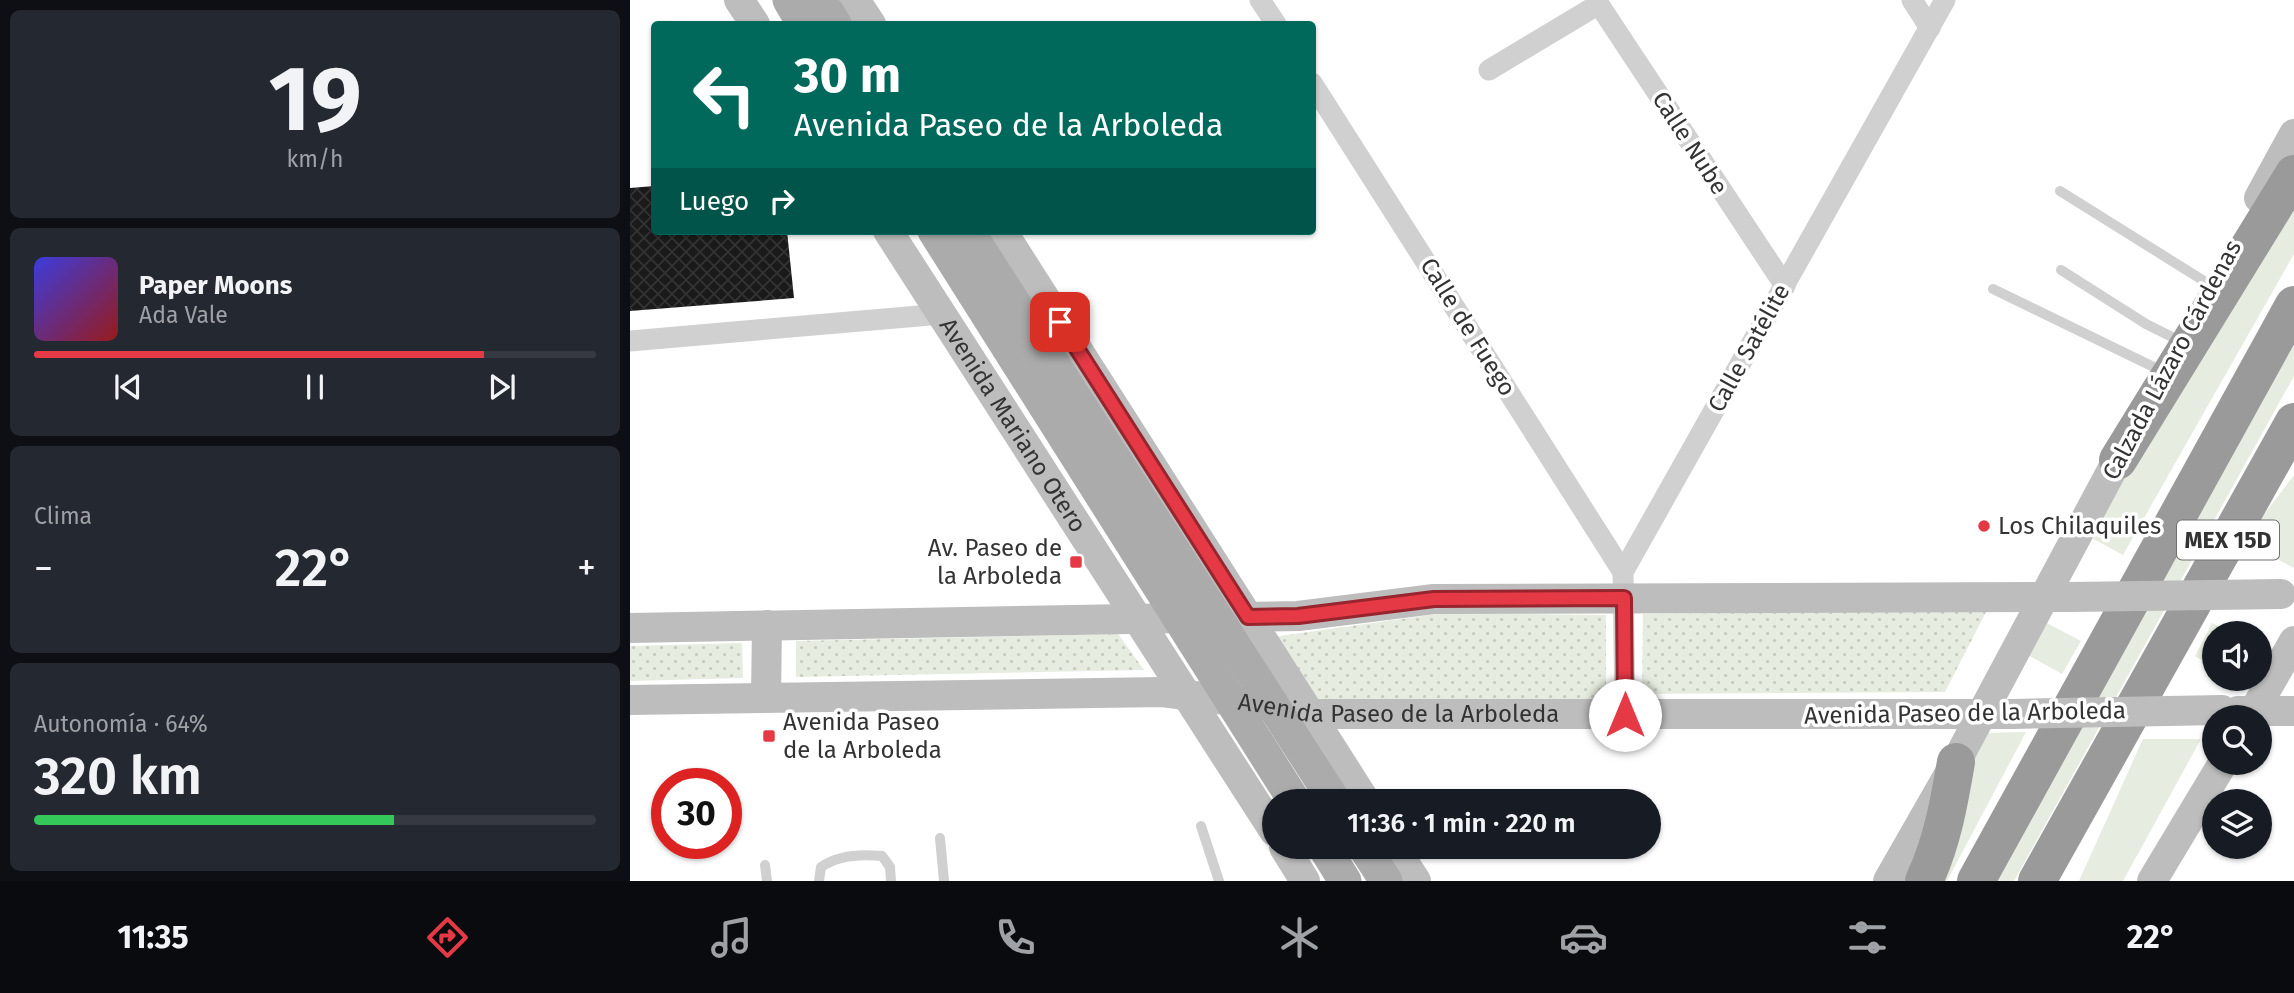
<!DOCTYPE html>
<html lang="es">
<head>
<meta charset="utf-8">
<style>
  body { margin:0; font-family:"Fira Sans",sans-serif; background:#242831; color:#f1f3f6; height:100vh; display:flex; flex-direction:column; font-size:26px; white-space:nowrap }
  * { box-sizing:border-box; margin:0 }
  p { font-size:23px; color:#9ea1a6 }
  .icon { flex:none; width:38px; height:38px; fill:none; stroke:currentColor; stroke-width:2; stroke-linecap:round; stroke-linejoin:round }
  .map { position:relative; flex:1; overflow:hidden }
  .details { display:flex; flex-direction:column; gap:10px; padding:10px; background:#0d0f14; width:630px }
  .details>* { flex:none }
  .banner { position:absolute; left:21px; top:21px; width:665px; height:214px; border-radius:7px; box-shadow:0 2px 5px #0004; background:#00695c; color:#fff; overflow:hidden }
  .controls { position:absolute; left:1572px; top:621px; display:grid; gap:14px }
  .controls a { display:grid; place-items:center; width:70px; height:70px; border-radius:50%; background:#171b24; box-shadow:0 2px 5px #0004; font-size:35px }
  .speed { position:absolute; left:21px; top:768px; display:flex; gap:14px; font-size:35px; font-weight:700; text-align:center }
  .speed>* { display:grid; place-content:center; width:91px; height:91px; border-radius:50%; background:#171b24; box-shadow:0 2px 5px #0004; line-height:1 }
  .speed .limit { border:10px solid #d22; background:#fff; color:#111 }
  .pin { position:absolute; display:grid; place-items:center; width:60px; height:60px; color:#fff; margin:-30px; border-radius:14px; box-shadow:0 4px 10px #0006 }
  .me { position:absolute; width:77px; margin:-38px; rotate:0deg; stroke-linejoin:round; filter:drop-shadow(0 0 5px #0008) }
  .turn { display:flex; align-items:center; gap:24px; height:147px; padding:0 28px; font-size:32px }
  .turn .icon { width:91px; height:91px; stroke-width:2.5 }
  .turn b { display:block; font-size:49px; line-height:60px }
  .then { display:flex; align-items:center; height:66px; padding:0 28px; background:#0003; gap:14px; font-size:26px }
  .big { font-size:52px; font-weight:600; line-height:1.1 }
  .details .card { flex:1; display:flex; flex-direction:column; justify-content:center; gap:10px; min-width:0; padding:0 24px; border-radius:10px; background:#242831 }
  .details .dial { align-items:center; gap:0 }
  .dial b { font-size:91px; line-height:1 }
  .song { display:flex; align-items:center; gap:21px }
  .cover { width:84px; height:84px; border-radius:10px; background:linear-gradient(135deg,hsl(240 70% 55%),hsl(0 70% 35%)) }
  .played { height:7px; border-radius:4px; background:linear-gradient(90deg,#e63946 80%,#363941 80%) }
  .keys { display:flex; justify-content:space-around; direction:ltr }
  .heat { display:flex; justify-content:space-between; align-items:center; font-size:38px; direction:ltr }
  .charge { height:10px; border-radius:5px; background:linear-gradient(90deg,#34c759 64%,#363941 0) }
  .trip { position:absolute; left:632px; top:789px; width:399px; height:70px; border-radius:35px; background:#171b24; box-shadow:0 2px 5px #0004; font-weight:600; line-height:70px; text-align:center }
  .tabs { display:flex; height:112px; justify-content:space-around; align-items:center; background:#090b0e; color:#9ea1a6 }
  .tabs .icon { width:49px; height:49px }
  .tabs .active { color:#e63946 }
  .tabs b { font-size:32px; color:#f1f3f6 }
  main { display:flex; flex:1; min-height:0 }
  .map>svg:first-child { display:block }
  .grass { fill:#e6ecdf }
  .garden { fill:url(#garden-dots) }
  .building { fill:url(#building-cross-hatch) }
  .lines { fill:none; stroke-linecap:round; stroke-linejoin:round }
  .lane { stroke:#d0d0d0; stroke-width:10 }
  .street { stroke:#d0d0d0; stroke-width:21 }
  .secondary { stroke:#bdbdbd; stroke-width:30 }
  .primary { stroke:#ababab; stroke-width:33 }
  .highway { stroke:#9a9a9a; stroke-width:38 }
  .secondary-bridge { stroke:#bdbdbd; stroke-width:30 }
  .primary-bridge { stroke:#ababab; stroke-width:33 }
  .route-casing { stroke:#96252e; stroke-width:18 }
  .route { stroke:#e63946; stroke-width:12 }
  .poi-dot { fill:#e63946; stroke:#fff; stroke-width:2.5 }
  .labels { text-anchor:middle; stroke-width:7; stroke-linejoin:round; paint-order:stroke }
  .shield { fill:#fff; stroke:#707070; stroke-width:2 }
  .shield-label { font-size:23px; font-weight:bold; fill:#333 }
  .street-label { font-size:24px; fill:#333; stroke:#fff }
  .poi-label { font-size:24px; fill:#333; stroke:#fff; text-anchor:start }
</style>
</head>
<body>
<main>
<section class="details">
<div class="card dial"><b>19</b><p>km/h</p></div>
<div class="card">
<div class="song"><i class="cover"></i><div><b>Paper Moons</b><p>Ada Vale</p></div></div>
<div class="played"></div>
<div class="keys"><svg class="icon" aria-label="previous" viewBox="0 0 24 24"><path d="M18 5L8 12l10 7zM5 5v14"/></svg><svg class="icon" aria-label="pause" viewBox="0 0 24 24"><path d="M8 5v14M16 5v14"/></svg><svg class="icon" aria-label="next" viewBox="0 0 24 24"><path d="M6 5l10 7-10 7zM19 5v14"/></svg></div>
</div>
<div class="card"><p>Clima</p>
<div class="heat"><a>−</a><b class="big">22°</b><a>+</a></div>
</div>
<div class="card"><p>Autonomía · 64%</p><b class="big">320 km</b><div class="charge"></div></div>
</section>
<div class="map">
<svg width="1664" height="881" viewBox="0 0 1664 881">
  <defs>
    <pattern id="garden-dots" width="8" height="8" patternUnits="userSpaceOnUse" patternTransform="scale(1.75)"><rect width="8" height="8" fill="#e6ecdf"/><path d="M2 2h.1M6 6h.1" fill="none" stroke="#c6cbc0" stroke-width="1.8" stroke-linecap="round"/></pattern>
    <pattern id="building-cross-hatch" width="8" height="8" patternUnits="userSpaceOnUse" patternTransform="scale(1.75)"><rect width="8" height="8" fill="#1a1a1a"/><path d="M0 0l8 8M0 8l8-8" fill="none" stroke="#333"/></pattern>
  </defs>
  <rect width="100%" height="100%" fill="#fff"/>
  <g class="grass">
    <path d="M1664,202V254L1493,555L1458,536Z"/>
    <path d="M1664,343V376L1384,881H1366Z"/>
    <path d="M1664,475V568L1614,541Z"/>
    <path d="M1413,621L1451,641L1432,674L1396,654Z"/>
    <path d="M1582,623L1602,633L1584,634V667L1565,656Z"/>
    <path d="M1396,732L1317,881H1307L1351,733Z"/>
    <path d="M1513,739H1571L1493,881H1449Z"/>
  </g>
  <g class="garden">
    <path d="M1357,610L1315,692L1012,694L1013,614Z"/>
    <path d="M814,613L976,615V700L685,701L643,637Z"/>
    <path d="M488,634L514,670L166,677V641Z"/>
    <path d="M112,643L113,678L0,681V646Z"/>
  </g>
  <path class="building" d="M24,186V231H157L164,298L0,311V188Z"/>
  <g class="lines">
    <g class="lane">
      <path d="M1430,191L1582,286"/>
      <path d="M1431,270L1516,324L1552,342"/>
      <path d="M1363,289L1534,372"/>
      <path d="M571,826L589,881"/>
      <path d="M310,838L314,881"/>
      <path d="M135,865L137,881"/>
      <path d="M189,881L191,867C208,855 232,854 252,856L260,867L261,881"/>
    </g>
    <g class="street">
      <path d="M630,0L646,24"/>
      <path d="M966,0L1155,286"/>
      <path d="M1282,0L1300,28"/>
      <path d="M859,70L969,4"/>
      <path d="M682,83L993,572"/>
      <path d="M0,341L312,314"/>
      <path d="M995,715L993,572L1315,0"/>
    </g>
    <g class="secondary">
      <path d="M109,0L125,24"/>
      <path d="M225,0L241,24"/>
      <path d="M1629,198L1664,134"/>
      <path id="s1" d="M258,231L644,831"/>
      <path d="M372,231L736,802"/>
      <path d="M0,628L668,616L804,599L1441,597"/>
      <path d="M136,697L137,625"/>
      <path id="s2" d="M0,700L532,692L628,704L681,714H1382"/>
      <path d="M1608,711H1664"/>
      <path d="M1620,718L1664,641"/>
      <path d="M654,847L675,881"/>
      <path d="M764,847L786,881"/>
      <path d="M1258,881L1326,762L1497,442"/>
      <path d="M1522,881L1593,763"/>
    </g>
    <g class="primary">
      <path d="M159,0L173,24"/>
      <path d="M190,0L205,24"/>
      <path d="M694,847L715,881"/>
      <path d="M734,847L756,881"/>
    </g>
    <g class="highway">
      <path d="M1488,460L1664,174"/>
      <path d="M1294,881C1312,843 1319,803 1326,762"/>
      <path d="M1346,881L1664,305"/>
      <path d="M1407,881L1664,422"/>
    </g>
    <g class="secondary-bridge">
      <path d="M1441,597L1651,594"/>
      <path d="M1382,714L1592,710"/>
    </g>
    <g class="primary-bridge">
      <path d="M304,231L665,802"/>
      <path d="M338,231L705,802"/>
    </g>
  </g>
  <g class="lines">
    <g class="route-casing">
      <path id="route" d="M430,322L618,617L668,616L804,599L994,598L995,715"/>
    </g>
    <use href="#route" class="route"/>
  </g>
  <g class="poi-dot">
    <circle cx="1354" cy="526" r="7"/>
    <rect x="439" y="555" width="14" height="14" rx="3.5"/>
    <rect x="132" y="729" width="14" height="14" rx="3.5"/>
  </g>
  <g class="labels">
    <rect class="shield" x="1547" y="520.5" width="102" height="39" rx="5"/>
    <g class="shield-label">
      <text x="1598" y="548">MEX 15D</text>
    </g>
    <g class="street-label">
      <text transform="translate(1060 143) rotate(57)" y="8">Calle Nube</text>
      <text transform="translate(838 327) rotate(58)" y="8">Calle de Fuego</text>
      <text transform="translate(1119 348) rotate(-61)" y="8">Calle Satélite</text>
      <text transform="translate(1542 360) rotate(-62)" y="8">Calzada Lázaro Cárdenas</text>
      <text dy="8" stroke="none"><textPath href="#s1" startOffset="231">Avenida Mariano Otero</textPath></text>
      <text dy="8" stroke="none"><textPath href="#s2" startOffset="770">Avenida Paseo de la Arboleda</textPath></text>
      <text transform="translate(1335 713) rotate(-1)" y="8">Avenida Paseo de la Arboleda</text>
    </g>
    <g class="poi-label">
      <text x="1368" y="534">Los Chilaquiles</text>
      <text x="432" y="556" text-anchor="end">Av. Paseo de<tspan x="432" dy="28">la Arboleda</tspan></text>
      <text x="153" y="730">Avenida Paseo<tspan x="153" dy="28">de la Arboleda</tspan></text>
    </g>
  </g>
</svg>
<div class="controls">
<a><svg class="icon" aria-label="sound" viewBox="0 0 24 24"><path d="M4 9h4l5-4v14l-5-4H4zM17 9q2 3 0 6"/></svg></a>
<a><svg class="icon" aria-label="search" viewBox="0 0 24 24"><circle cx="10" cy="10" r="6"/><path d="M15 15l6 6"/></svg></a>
<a><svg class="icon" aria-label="layers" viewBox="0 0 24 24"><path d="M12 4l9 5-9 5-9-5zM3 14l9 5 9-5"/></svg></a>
</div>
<div class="speed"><div class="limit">30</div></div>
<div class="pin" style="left:430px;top:322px;background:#d93025"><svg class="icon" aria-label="arrive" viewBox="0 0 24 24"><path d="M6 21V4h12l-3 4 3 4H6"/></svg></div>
<svg class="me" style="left:995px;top:715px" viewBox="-20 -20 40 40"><circle r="19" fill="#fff"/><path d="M0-13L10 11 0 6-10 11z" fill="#e63946"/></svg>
<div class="trip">11:36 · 1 min · 220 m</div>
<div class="banner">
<div class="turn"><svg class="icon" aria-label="left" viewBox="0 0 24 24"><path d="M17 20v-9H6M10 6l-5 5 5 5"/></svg><div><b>30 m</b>Avenida Paseo de la Arboleda</div></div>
<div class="then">Luego<svg class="icon" aria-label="right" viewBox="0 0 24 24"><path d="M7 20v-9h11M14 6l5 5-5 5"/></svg></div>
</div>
</div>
</main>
<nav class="tabs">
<b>11:35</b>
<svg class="icon active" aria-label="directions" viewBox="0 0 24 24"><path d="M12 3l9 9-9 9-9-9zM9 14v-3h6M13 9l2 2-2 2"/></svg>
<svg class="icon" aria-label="music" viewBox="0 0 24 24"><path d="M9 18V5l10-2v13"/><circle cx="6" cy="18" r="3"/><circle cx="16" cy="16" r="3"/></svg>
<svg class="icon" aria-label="phone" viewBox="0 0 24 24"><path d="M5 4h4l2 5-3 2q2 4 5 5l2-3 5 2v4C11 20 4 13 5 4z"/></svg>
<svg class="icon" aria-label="climate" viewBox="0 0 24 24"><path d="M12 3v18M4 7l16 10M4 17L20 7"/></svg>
<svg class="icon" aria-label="car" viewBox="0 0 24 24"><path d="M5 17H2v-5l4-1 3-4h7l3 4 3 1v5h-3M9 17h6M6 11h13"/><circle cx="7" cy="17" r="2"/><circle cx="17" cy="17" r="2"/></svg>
<svg class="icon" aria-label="filters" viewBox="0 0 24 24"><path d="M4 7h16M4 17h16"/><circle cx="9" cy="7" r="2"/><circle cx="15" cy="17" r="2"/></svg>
<b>22°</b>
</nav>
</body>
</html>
